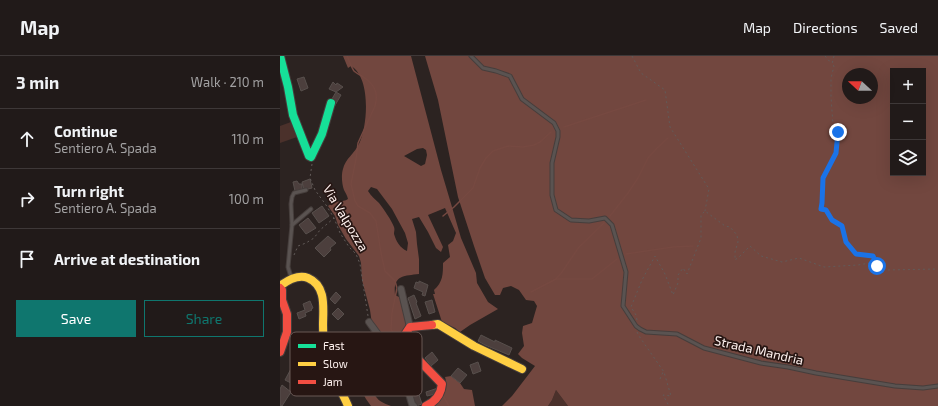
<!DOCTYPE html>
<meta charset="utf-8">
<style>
:root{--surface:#211a19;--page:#292322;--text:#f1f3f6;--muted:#a2a1a2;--line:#3e3838;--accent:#0f766e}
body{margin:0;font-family:"Exo 2",sans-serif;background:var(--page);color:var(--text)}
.controls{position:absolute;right:12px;top:12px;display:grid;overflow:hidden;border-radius:0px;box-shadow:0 4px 16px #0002}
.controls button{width:36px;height:36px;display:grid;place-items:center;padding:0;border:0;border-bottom:1px solid var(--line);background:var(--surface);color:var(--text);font:20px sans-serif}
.compass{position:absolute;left:562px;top:12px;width:36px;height:36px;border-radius:50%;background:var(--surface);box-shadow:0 4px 16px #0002;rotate:291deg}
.stop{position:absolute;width:12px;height:12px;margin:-9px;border:3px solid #1a73e8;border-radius:50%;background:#fff}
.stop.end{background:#1a73e8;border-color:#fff;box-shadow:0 1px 4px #0008}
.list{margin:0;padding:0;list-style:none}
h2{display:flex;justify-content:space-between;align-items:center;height:52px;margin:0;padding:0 16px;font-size:17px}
h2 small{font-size:13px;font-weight:400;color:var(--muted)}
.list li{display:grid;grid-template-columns:26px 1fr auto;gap:12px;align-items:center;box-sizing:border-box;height:60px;padding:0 16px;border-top:1px solid var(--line)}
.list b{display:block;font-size:15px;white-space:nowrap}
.list p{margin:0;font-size:13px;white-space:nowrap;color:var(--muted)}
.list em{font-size:13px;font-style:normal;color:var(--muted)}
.actions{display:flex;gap:8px;padding:12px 16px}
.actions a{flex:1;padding:9px 0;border:1px solid var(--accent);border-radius:0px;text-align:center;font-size:14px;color:var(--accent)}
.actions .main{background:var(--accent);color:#fff}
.icon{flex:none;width:22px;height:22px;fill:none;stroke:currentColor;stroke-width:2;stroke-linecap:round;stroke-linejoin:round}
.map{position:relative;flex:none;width:658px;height:350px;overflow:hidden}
header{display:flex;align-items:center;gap:24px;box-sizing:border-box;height:56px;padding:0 20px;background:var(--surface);border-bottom:1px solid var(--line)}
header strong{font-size:19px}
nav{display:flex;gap:22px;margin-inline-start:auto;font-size:14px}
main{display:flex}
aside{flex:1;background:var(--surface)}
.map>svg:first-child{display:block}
</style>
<header>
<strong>Map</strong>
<nav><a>Map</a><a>Directions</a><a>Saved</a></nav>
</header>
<main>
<aside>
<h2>3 min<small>Walk · 210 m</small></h2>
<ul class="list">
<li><svg class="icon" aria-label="ahead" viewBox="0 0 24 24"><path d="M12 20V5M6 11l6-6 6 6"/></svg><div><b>Continue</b><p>Sentiero A. Spada</p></div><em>110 m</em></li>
<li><svg class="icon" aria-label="right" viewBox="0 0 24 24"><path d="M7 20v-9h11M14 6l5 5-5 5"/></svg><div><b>Turn right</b><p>Sentiero A. Spada</p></div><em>100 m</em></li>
<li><svg class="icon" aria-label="arrive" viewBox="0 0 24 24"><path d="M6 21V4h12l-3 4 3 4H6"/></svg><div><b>Arrive at destination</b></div></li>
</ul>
<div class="actions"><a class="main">Save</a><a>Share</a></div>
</aside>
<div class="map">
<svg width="658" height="350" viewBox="0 0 658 350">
<rect width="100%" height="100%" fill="#2c2321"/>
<g fill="#4b312b">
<polygon points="11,66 17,81 0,87 0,70"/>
<polygon points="276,334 288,350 268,350 272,344"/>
</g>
<g fill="#72473f" fill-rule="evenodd">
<path d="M 63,0 L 131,0 L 161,114 L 172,151 L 181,182 L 196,217 L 197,227 L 208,246 L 218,253 L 190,269 L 180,276 L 175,272 L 162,266 L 153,238 L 155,238 L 154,234 C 163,226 163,218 163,207 L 170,201 L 168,189 L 173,185 L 176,177 L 165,152 L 148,159 L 163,191 L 161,196 L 156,192 L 148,176 L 139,161 L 132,163 L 136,176 L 137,188 L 139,203 L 139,218 C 123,220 113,219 115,239 L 119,241 L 123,250 L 127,268 L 124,276 L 128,293 L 122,293 L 112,297 L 92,268 L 90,254 L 82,224 L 81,207 L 79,200 L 66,183 L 58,169 L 55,160 L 48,150 C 57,143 62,147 68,143 C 67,139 66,138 64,134 C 62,129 61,119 63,113 C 65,103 75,97 79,88 C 88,70 91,21 71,10 L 68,12 ZM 143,92 L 146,94 L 147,99 L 145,108 L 141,110 L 124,100 L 137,93 ZM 91,131 L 97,133 L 112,153 L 125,177 L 128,187 L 127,195 C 120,192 116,185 114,178 C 114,175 115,174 114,171 C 112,165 103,152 99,147 C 95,143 91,140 88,135 Z"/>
<path d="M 145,0 L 658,0 L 658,350 L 288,350 L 276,334 L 272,344 L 268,350 L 222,350 L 232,340 L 255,310 L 242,302 L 238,298 L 244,290 L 242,277 L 243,270 L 252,267 L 257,250 L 254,245 L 246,244 L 239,234 L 231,230 L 223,232 L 220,239 L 215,239 L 205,222 L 194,190 L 178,141 L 158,44 ZM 613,15 L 643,15 L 643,117 L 613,117 ZM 568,18 L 592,18 L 592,42 L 568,42 Z"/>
<path d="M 84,320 C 97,327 90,334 97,342 C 100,346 106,348 111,350 L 91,350 L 86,343 L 78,328 Z"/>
<path d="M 171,320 L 180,327 L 184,333 L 192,334 L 195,350 L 153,350 C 160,341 169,333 165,321 Z"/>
</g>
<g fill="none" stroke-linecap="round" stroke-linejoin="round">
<g stroke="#764941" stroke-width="1.5">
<path d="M 67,0 C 69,4 71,11 74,15 C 76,17 80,19 82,20 C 94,28 99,36 95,50 L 78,87 L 76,103 L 71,128 L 75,145 L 78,150 L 90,157 L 96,165 L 101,197 L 105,215 L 115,225 L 117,232 L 112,257 L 111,273 L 117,284 L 127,298"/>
<polyline points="284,71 366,44"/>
<polyline points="163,160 174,151 193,132 200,112 206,102 213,95 228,90 243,91 254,89 260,86 271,76"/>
<polyline points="330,160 348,137 358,122 368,102 377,92 388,82"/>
<polyline points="346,198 393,191 413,190"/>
<polyline points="276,223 312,223 337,203"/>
<polyline points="251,236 276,223 282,216 299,191 324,167"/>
<polyline points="162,338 169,350"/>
</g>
</g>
<g fill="#4c3f3d" stroke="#574f4c">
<polygon points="24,21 28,32 21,35 17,23"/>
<polygon points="53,26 56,29 57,27 63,31 56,36 49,33"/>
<polygon points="56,36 61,39 54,51 49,48"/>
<polygon points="30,123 32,132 24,134 22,126"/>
<polygon points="17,125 19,128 22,128 22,133 15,135 13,126"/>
<polygon points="42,150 49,160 39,167 32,157"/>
<polygon points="28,162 36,172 26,178 19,169"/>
<polygon points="48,180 56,187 50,192 51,194 44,201 35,192"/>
<polygon points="139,225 148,229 145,240 142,239 143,236 134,232 136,226 139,227"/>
<polygon points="56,236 61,241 55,248 50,243"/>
<polygon points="134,239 137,246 136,247 141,260 135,263 128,242"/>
<polygon points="152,244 155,256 149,258 145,246"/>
<polygon points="30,245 33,252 31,253 32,254 25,257 26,260 19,263 17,257 25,254 23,248"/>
<polygon points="58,252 64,258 58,264 52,258"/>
<polygon points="201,279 215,286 215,284 232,292 229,299 205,289 198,285"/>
<polygon points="152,296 158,304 151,310 145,302"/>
<polygon points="198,306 201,315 193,318 190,309"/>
<polygon points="13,309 23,314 15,329 5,324"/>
<polygon points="178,312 187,319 180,327 171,320"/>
<polygon points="135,319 139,339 142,348 136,350 132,341 130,330 129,330 127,321"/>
<polygon points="2,329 11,336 2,350 0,349 0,333"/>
<polygon points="158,332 156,342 155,338 147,340 146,336"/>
</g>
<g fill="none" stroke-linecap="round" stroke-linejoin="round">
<defs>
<g id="lane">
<polyline points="191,0 203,12 216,15 230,20 242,43 274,67 278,75 278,81 272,107 272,139 276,154 291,164 309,165 325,162 332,169 346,216 343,250 356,270 360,273 366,276 397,278 424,292 481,307 508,311 536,317 615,330 643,332 658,330"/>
<polyline points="12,169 31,153"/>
<polyline points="11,221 8,211 12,169 11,148 12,141 14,137 26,134"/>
</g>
<g id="street">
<polyline points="121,233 130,271"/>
<path d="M 89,266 C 97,277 115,300 118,313 C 121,322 116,327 127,331 L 132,348 L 134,350"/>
</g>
<polyline id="fast" points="0,0 8,31 13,59 29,100 31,101 42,78 51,47"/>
<g id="slow">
<path d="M 0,230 C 8,224 18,218 28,222 C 47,230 43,253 43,269 C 43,279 43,289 46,299 C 50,318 61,333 68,350"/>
<polyline points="152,269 158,268 194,290 242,313"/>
</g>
<g id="jam">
<polyline points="0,232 2,234 2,244 7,258 7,276 0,296"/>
<path d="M 146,350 C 155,346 161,338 162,328 L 130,295 L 126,277 L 130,271 L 152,269"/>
</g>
</defs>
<use href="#lane" stroke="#463e3c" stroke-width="5"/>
<use href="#street" stroke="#463e3c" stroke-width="8"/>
<use href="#fast" stroke="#463e3c" stroke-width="10"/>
<use href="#slow" stroke="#463e3c" stroke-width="10"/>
<use href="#jam" stroke="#463e3c" stroke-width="10"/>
<g stroke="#625b59" stroke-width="1" stroke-dasharray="2 3" stroke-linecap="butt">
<polyline points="352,0 361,17 385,34 390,71 429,133 425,155"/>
<polyline points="545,0 551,7"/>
<polyline points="554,0 552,8 554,10 551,22 551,41 553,69 557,76 556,97 543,122 542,147 541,153 546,154 552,164 562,170 566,186 576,198 593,199 597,210 605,214 658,213"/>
<polyline points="32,108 30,122 35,134 46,149 54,162 60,177 69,191 76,198 80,208 88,260"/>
<polyline points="14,199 18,190 26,187 34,182 40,174 54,162"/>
<polyline points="357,264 356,259 351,251 362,224 375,200 385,218 393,239 398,227 398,219 403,212 407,218 421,182 421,159 425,155 445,170 450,171 457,179 458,186 455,196 455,204 460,200 470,190 481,200 502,206 519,202 544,211 578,209 595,206"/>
<polyline points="357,276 359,280 384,316 391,340 383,339 389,350"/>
<polyline points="380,323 383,316"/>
</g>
<use href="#lane" stroke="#5a5351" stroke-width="3"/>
<use href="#street" stroke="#5a5351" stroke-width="6"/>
<use href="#fast" stroke="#16e098" stroke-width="8"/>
<use href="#slow" stroke="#ffcf43" stroke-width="8"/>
<use href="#jam" stroke="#f24e42" stroke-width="8"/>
</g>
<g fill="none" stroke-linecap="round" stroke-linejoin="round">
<polyline stroke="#1a73e8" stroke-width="5" points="558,76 556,97 543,122 542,147 541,153 546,154 552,164 562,170 566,186 576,198 593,200 597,210"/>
</g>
<g text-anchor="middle" stroke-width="3.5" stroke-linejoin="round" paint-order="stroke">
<g font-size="13" fill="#fef1ee" stroke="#271613">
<text transform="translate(66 162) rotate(59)" y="5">Via Valpozza</text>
<text transform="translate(479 294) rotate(13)" y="5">Strada Mandria</text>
</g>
</g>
<rect x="10" y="276" width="132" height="64" rx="6" fill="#271613" stroke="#685855" stroke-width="1"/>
<rect x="18" y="288" width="18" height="4" fill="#16e098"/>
<rect x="18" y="306" width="18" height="4" fill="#ffcf43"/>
<rect x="18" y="324" width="18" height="4" fill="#f24e42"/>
<g font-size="11" fill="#fef1ee">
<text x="43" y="294">Fast</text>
<text x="43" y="312">Slow</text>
<text x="43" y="330">Jam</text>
</g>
</svg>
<div class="controls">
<button>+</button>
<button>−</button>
<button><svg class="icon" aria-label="layers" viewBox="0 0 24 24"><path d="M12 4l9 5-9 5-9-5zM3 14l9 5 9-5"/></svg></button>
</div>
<svg class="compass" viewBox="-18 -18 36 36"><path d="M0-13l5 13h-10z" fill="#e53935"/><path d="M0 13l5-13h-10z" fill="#a2a1a2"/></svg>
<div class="stop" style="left:597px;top:210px"></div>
<div class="stop end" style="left:558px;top:76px"></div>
</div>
</main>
